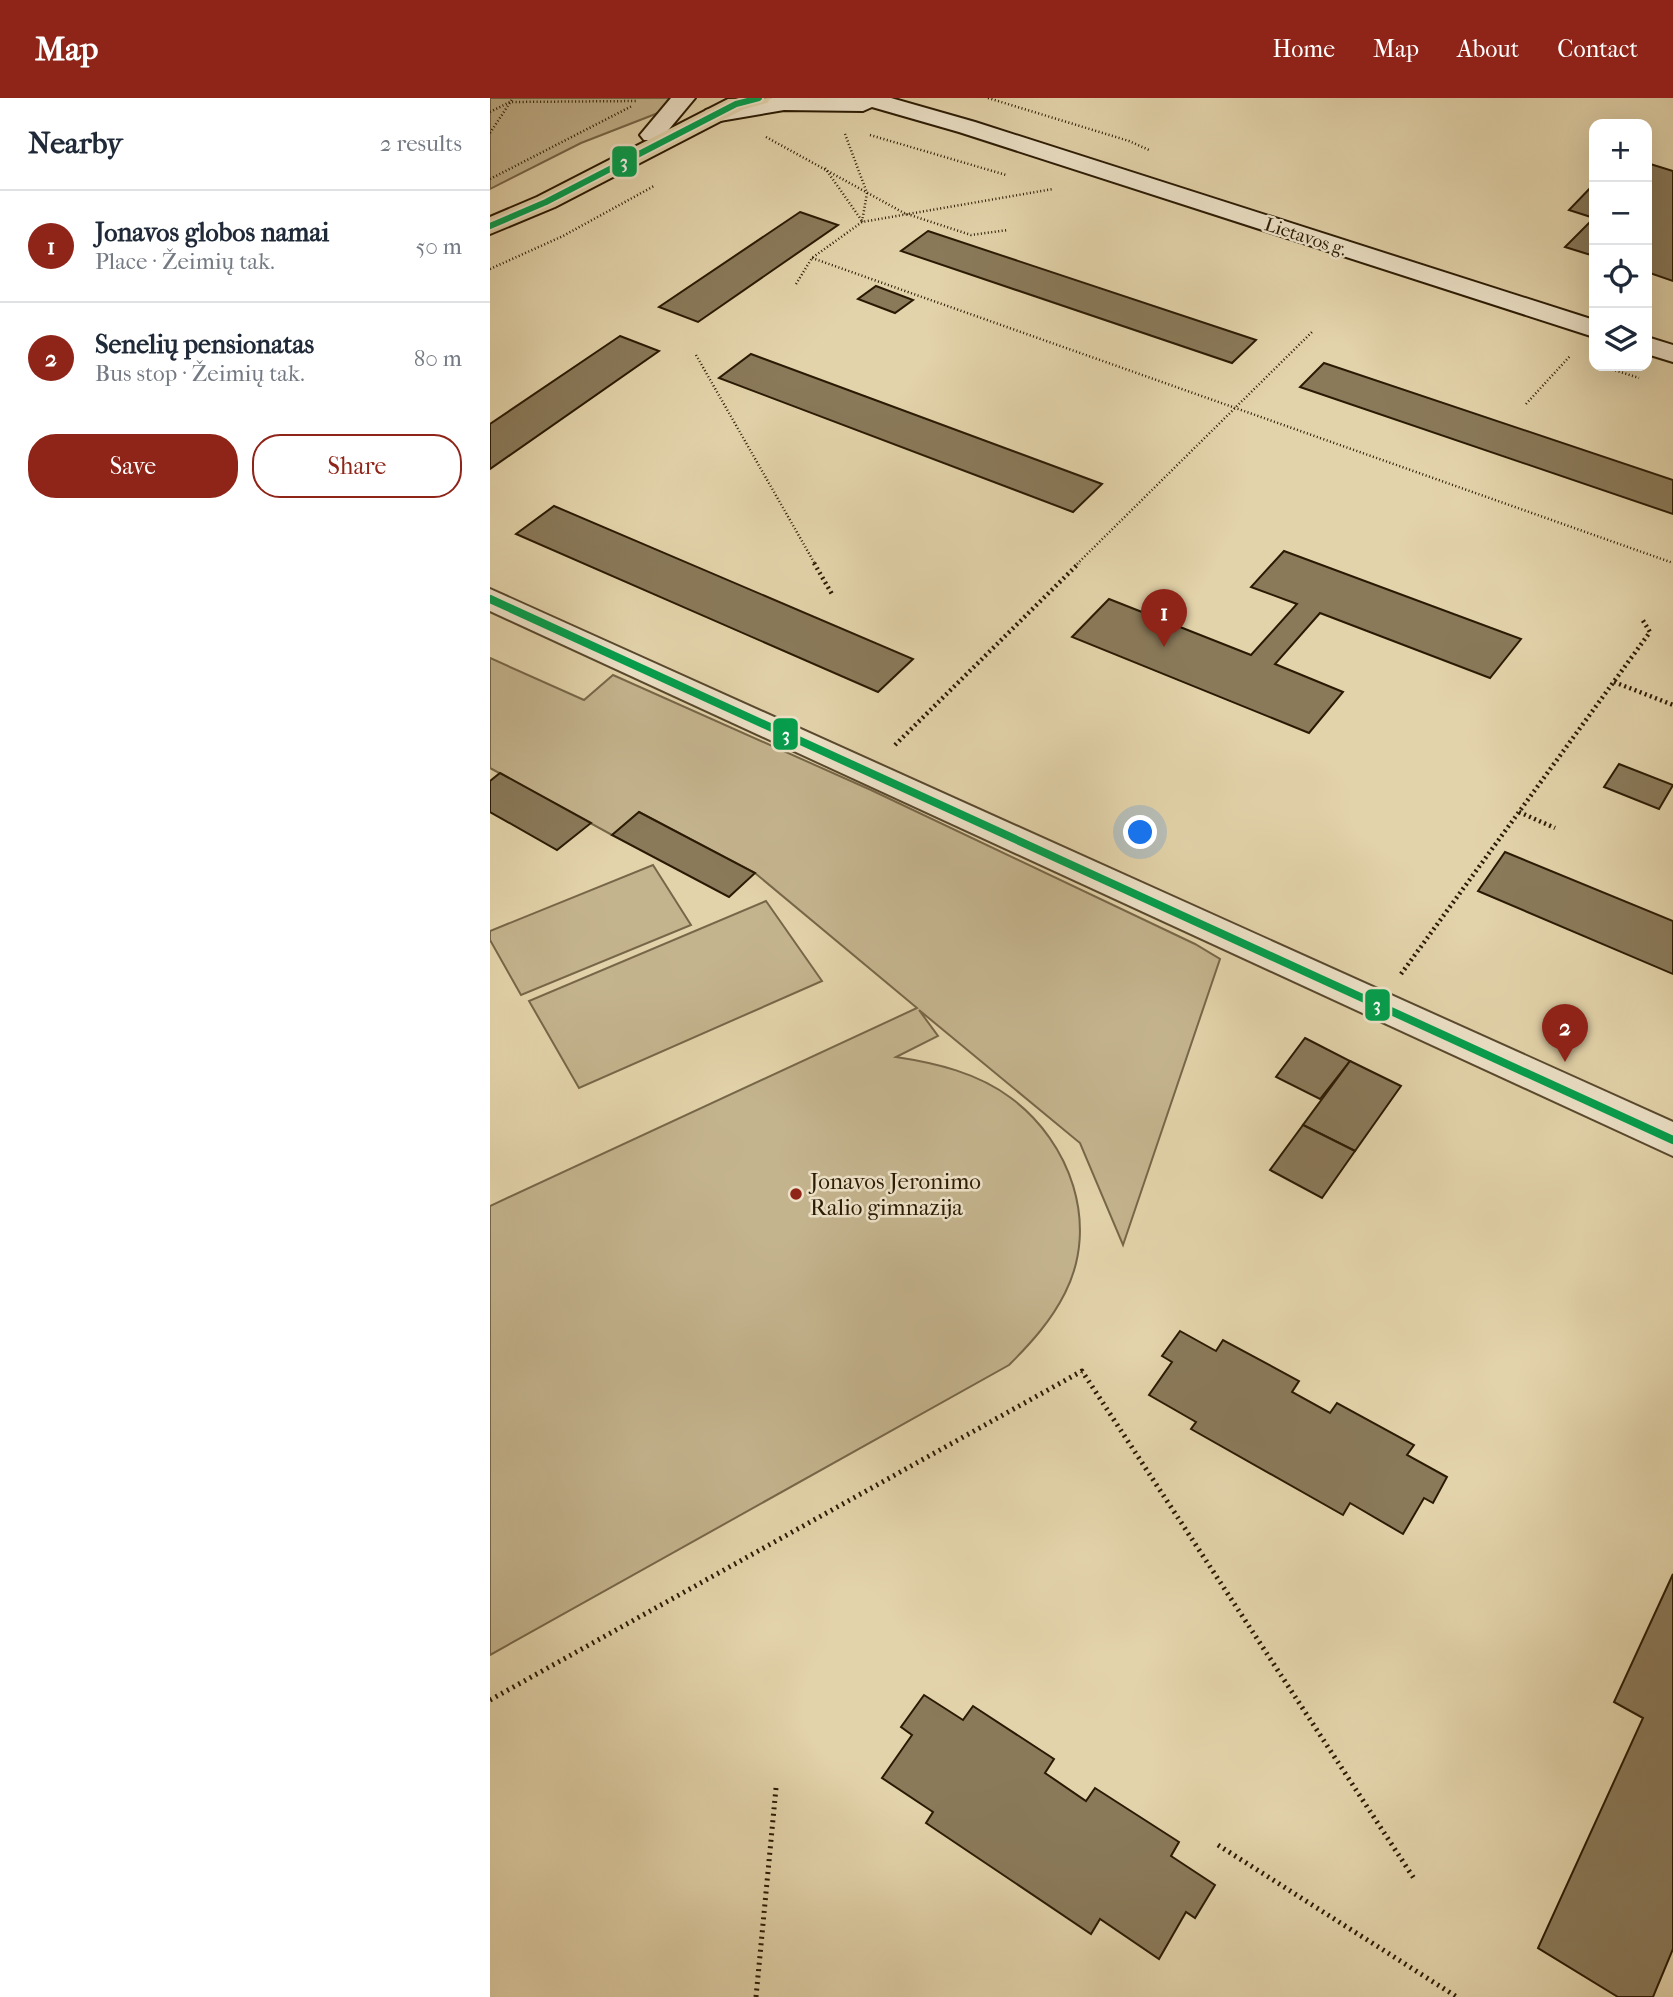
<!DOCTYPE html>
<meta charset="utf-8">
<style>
:root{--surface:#fff;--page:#f2f2f3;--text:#1f2937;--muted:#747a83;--line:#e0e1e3;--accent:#8f2418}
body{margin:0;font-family:"IM FELL French Canon",serif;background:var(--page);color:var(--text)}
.controls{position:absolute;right:21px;top:21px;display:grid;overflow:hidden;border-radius:14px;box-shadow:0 7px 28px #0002}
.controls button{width:63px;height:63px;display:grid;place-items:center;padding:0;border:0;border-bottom:2px solid var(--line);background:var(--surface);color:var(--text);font:35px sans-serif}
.you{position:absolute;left:651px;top:735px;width:24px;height:24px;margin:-18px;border:5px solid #fff;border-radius:50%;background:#1a73e8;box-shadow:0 0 0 10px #1a73e833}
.badge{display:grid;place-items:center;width:46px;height:46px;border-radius:50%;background:var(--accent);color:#fff;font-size:23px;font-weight:700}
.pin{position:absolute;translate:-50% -58px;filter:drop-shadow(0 2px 4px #0008)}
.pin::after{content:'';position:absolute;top:37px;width:24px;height:21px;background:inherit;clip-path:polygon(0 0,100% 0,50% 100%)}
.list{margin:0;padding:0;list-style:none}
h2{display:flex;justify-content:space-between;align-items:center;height:91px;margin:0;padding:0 28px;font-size:30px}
h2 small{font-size:23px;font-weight:400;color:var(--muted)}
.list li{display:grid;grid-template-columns:46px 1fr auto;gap:21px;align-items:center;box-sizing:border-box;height:112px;padding:0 28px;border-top:2px solid var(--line)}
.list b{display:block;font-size:26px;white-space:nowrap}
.list p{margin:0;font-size:23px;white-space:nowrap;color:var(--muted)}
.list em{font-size:23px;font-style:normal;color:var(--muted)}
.actions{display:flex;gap:14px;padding:21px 28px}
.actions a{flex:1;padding:16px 0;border:2px solid var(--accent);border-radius:28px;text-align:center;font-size:24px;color:var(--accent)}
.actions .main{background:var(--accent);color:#fff}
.icon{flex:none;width:38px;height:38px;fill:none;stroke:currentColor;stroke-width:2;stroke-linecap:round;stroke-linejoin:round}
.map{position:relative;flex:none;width:1183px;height:1899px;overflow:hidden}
header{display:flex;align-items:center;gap:42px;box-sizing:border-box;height:98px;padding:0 35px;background:var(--accent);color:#fff}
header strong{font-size:33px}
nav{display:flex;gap:38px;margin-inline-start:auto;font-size:24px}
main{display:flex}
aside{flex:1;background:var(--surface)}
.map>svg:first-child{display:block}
</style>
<header>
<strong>Map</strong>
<nav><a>Home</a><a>Map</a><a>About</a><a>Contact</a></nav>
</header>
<main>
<aside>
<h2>Nearby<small>2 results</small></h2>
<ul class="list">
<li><span class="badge">1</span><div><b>Jonavos globos namai</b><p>Place · Žeimių tak.</p></div><em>50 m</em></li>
<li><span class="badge">2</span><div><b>Senelių pensionatas</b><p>Bus stop · Žeimių tak.</p></div><em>80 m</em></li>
</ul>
<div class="actions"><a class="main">Save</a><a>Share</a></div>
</aside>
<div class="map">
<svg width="1183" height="1899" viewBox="0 0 1183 1899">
<rect width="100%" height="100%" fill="#e3d3aa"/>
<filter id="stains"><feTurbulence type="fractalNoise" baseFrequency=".00286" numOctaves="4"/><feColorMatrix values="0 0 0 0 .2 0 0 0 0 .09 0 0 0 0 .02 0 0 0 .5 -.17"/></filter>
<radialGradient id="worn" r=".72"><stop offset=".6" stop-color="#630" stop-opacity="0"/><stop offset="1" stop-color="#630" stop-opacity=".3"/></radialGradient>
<g fill="#c4b48e" stroke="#776748" stroke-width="2">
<polygon points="0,0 187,0 168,15 91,45 0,91"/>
<path d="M 0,560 L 94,602 L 123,577 L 381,692 L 705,846 L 730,861 L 633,1147 L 590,1045 L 429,912 L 448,938 L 406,959 C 446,965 488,975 521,1000 C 580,1044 610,1126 575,1195 C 561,1223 541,1245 519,1267 L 0,1557 L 0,1108 L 427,910 L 265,775 L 149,714 L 122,737 L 0,670 Z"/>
<polygon points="163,767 201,827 31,897 0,842 0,833"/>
<polygon points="276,803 332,883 89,990 39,903"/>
</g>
<g fill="#8a7a5a" stroke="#2a1a03" stroke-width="2">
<polygon points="1157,65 1183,73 1183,183 1157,174"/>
<polygon points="1104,86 1104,158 1075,149 1104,120 1079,112"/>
<polygon points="310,114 348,127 208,224 169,209"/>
<polygon points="438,133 766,242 742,265 411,153"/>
<polygon points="386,188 423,202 405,215 368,201"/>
<polygon points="130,238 169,253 0,371 0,326"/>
<polygon points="261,256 612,386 583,414 229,280"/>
<polygon points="834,265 1183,382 1183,416 810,289"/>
<polygon points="64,408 423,561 388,594 26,436"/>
<polygon points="794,453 1031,541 1000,580 830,515 785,566 853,594 819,635 582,539 619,501 761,557 807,506 761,489"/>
<polygon points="1129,666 1183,687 1169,711 1114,689"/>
<polygon points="10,675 101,725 67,752 0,714 0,683"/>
<polygon points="149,714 265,775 239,799 122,737"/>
<polygon points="1015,754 1183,823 1183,876 988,793"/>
<polygon points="815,940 860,963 830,1001 786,979"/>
<polygon points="860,963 911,988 865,1053 813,1027"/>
<polygon points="813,1027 865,1053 832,1100 780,1072"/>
<polygon points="690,1233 726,1253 733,1242 809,1283 802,1294 840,1315 847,1305 924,1347 917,1357 957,1379 943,1405 934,1400 913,1436 860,1405 853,1417 701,1331 706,1324 659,1297 682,1264 672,1258"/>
<polygon points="1183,1476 1183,1851 1163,1899 1128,1899 1048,1850 1153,1620 1124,1604"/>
<polygon points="434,1597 473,1622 483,1608 564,1661 555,1675 596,1703 605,1690 689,1744 681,1758 725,1787 705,1820 696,1814 669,1861 610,1821 601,1836 436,1725 443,1714 392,1680 422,1637 411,1629"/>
</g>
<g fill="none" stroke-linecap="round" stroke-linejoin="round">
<defs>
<polygon id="street" points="0,491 1183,1024 1183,1058 0,513"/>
<g id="secondary">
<polygon points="181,0 205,0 170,42 154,42 150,37"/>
<polygon points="282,0 401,0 485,24 1104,222 1104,239 469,34 382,9 373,13 294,12 224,24 216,22 212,17 216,12 224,10"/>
<polygon points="1157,239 1183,247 1183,264 1157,256"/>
</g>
<polygon id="primary" points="281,0 277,5 254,11 65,109 0,136 0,119 47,99 238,1"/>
</defs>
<use href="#street" stroke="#58482d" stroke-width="4"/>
<use href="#secondary" stroke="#2a1a03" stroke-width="4"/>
<use href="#primary" stroke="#2a1a03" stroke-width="4"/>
<g stroke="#2a1a03" stroke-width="2.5" stroke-dasharray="1 2.5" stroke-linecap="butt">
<polyline points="498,0 639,43 659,52"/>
<polyline points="0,14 20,4 148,3"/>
<polyline points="0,35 23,0"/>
<polyline points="355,36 377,95 372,124"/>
<polyline points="380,37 516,77"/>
<polyline points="276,39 414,115 481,137 518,132"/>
<polyline points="335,70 372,123"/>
<polyline points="0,81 142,8"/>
<polyline points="322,160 1183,465"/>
<polyline points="0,171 73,138 164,88"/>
<polyline points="306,186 322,160 372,124 563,91"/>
<polyline points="206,257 325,466"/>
<polyline points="1112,268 1149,280"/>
<polyline points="1036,306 1080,258"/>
<polyline points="587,466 822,234"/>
</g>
<g stroke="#2a1a03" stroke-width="4.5" stroke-dasharray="2 3.5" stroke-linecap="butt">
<polyline points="324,465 342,496"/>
<polyline points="1124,584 1183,607"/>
<polyline points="405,647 589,465"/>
<polyline points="1029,714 1065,730"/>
<polyline points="911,876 1160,534 1152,521"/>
</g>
<g stroke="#2a1a03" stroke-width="5" stroke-dasharray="2 4.5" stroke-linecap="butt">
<polyline points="0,1602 592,1273 925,1782"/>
<polyline points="728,1747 967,1899"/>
<polyline points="266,1899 286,1690"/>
</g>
<use href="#street" fill="#ede2c8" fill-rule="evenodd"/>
<use href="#secondary" fill="#ede2c8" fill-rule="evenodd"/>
<use href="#primary" fill="#e3d3aa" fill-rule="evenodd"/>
<defs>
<polyline id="bus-1-far1" points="0,128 56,104 246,6 269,0"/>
<polyline id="bus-1" points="0,501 1183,1042"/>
</defs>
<use href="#bus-1-far1" stroke="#ede2c8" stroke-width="10"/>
<use href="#bus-1" stroke="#ede2c8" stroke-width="13"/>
<use href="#bus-1-far1" stroke="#029f4d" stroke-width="6"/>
<use href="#bus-1" stroke="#029f4d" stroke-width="8"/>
</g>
<circle fill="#8f2418" stroke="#ede2c8" stroke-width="2.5" cx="306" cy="1096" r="7"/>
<g text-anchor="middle" stroke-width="5" stroke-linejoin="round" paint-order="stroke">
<g font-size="19" fill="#2a1a03" stroke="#ede2c8">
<text transform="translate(816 138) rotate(18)" y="7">Lietavos g.</text>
</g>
<g font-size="23" fill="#2a1a03" stroke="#ede2c8" text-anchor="start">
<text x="320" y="1091">Jonavos Jeronimo<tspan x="320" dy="26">Ralio gimnazija</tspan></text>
</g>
</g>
<g stroke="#ede2c8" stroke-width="2.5">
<rect x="121" y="47" width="27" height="33" rx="7" fill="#029f4d"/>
<rect x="282" y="619" width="27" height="34" rx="7" fill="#029f4d"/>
<rect x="874" y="890" width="27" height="34" rx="7" fill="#029f4d"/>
</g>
<g font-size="19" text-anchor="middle" font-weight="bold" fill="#fff">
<text x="134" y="70">3</text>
<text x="296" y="643">3</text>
<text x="887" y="913">3</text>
</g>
<rect width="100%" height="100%" filter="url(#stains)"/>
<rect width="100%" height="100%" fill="url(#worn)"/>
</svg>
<div class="controls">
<button>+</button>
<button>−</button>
<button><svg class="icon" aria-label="locate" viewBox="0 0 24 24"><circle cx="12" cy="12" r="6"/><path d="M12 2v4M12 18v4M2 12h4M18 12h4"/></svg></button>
<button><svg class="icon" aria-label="layers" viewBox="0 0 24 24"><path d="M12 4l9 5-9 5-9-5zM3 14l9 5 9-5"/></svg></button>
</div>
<div class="you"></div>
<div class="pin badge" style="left:674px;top:549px">1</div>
<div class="pin badge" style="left:1075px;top:964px">2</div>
</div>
</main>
